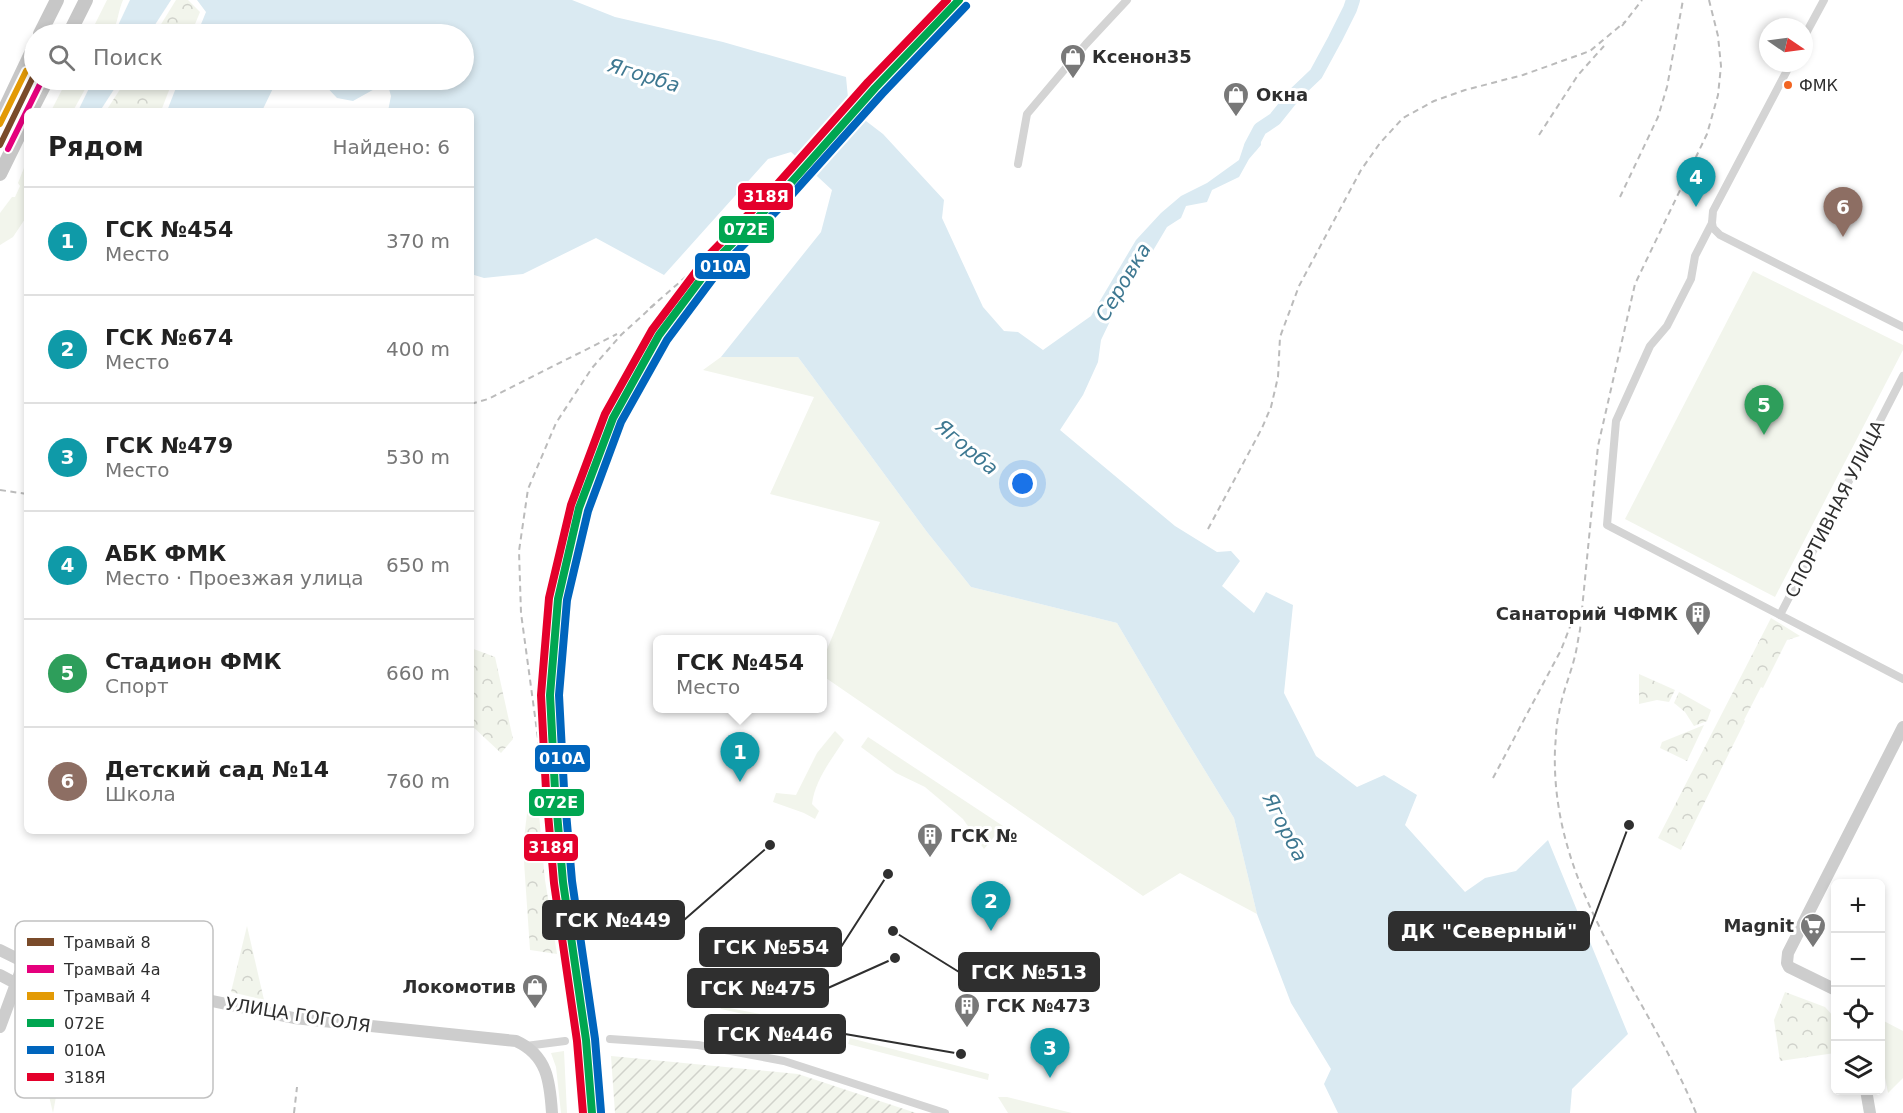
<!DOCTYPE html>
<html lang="ru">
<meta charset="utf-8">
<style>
:root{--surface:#fff;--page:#f2f2f2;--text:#222;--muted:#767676;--line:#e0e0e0;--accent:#7c3aed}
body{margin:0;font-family:"DejaVu Sans",sans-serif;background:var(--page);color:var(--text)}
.controls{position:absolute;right:18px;bottom:18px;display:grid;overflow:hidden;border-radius:9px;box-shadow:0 3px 9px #0003}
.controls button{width:54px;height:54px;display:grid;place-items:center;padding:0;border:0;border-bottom:2px solid var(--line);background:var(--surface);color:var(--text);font:30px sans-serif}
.compass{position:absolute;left:1759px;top:18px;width:54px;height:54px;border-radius:50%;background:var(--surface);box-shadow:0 3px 9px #0003;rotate:103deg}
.you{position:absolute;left:1023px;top:484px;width:21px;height:21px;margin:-15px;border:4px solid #fff;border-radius:50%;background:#1a73e8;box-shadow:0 0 0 9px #1a73e833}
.badge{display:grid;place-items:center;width:39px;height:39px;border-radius:50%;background:var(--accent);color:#fff;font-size:20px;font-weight:700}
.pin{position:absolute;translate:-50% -50px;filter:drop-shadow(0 2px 3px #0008)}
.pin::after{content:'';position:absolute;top:32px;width:21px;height:18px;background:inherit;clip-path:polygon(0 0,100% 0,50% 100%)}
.popup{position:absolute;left:653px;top:635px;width:174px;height:78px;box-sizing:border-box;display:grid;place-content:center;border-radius:9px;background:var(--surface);filter:drop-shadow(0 2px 4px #0005);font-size:20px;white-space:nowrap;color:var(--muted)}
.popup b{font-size:22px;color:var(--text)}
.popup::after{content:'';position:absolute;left:50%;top:100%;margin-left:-12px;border:12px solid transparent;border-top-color:var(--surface)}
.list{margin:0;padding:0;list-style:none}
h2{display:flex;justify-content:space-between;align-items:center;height:78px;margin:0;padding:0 24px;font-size:26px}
h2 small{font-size:20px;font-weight:400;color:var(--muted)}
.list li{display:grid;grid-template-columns:39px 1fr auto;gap:18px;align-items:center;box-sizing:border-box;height:108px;padding:0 24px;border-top:2px solid var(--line)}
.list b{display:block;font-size:22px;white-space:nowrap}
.list p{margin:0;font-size:20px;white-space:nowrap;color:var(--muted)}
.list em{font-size:20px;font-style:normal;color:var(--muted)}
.icon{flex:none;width:33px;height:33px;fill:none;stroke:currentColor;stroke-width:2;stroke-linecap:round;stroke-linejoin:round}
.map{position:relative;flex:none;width:1903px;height:1113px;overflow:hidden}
.search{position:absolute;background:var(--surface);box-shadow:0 3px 9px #0003;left:24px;top:24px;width:450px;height:66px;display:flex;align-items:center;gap:15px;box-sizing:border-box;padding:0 21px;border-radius:33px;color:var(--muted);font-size:22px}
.panel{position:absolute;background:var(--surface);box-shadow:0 3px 9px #0003;left:24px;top:108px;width:450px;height:726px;border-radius:9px}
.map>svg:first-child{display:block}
</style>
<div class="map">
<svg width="1903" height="1113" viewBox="0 0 1903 1113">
<defs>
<pattern id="forest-crowns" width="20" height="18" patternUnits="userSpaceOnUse" patternTransform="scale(1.5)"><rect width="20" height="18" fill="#f2f5ec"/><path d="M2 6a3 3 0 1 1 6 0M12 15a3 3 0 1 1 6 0" fill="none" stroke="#d0d2cb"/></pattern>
<pattern id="garden-furrows" width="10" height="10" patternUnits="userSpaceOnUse" patternTransform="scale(1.5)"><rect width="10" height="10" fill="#f2f5ec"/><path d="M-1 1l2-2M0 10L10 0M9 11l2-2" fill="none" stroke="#d0d2cb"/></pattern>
</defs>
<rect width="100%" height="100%" fill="#fff"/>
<g fill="#f2f5ec">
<path d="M 107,0 L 123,0 C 118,11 118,23 112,34 L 90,34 Z"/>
<polygon points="67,80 90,80 73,111 51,111"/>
<polygon points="27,160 27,216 13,237 0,245 0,213 12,197 15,197 20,186 18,183"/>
<polygon points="1753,271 1903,345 1903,350 1775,597 1625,519"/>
<polygon points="721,357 798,357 927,532 971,587 1117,623 1177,725 1234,818 1257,914 1180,873 1143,896 823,676 823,659 880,522 770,494 814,397 703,370"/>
<path d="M 835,731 L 844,740 C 831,760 815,780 812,804 L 819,811 L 815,819 L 804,813 L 773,802 L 776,793 L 796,795 L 817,753 Z"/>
<polygon points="868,737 1003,826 984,849 963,819 925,787 896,773 861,747"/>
<polygon points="719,1006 839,1029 837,1035 721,1009"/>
<polygon points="47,1010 52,1011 42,1055 48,1056 47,1061 61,1069 53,1113 45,1079 25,1072 19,1043 23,1039 32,1043"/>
<polygon points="1880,1019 1903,1031 1903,1078 1888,1093 1881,1057"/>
<polygon points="850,1038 989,1074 988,1080 848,1044"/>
<polygon points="564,1051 567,1113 561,1113 556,1067 551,1053"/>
<polygon points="998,1097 1007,1097 1072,1113 1008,1113"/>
</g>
<g fill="url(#forest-crowns)">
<polygon points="176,0 188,0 200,12 191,34 155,34"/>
<polygon points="126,80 173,80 161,111 106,111"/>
<polygon points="1771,618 1800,636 1787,640 1763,688 1761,687 1744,720 1745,721 1681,850 1658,838"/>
<polygon points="471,648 495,657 513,739 501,753 471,725"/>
<polygon points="1639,674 1675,690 1669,702 1657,700 1639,704"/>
<polygon points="1679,692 1711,710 1707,721 1694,726 1685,712 1674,703"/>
<polygon points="1704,725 1687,761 1660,748 1662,742"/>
<polygon points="538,803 545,880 557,954 530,950 523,847 528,805"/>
<polygon points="247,926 264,1000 231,992"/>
<polygon points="1785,992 1825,1007 1835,1018 1835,1053 1780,1061 1774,1020"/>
</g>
<polygon fill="url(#garden-furrows)" points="611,1056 798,1074 916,1113 615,1113"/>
<g fill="#daeaf2">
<polygon points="130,0 171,0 149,34 114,34"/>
<polygon points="197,0 572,0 615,17 723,42 846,77 849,108 883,134 944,200 942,218 983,307 1004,331 1018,332 1043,350 1091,316 1136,240 1161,213 1181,196 1207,183 1239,160 1244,145 1260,129 1261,145 1249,159 1239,177 1212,190 1207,202 1186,206 1181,218 1167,227 1151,254 1144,254 1143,264 1134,271 1101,340 1098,362 1083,395 1060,430 1175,526 1217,552 1231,551 1240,561 1222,586 1254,613 1266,592 1293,605 1284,693 1316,756 1357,787 1384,775 1417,795 1405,825 1465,892 1485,878 1516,871 1548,840 1628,1034 1572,1089 1570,1113 1338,1113 1324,1084 1331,1069 1291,1003 1257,914 1234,818 1177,725 1117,623 971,587 927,532 798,357 721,357 821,232 832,190 791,152 768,159 664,275 596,238 523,274 484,278 471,274 471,111 388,111 391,96 387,82 353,101 337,98 320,80 464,80 464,34 197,34 206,12"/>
<polygon points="93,80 120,80 100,111 78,111"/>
<polygon points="179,80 277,80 262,111 167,111"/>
</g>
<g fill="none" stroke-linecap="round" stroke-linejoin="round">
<polyline stroke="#daeaf2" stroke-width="14" points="1251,146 1260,129 1275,119 1295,94 1316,74 1335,39 1350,9 1353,0"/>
<g stroke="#d4d4d4" stroke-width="8">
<polyline points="1804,37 1824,0"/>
<polyline points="1018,164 1027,114 1086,44 1127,0"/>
<polyline points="1712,223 1713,228 1720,235 1903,327"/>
<polyline points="1903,376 1780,615 1903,679"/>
<polyline points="1780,615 1607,525 1616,421 1650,346 1667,326 1691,279 1695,256 1712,223 1713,211 1791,63"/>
<polyline points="610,1039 698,1045 784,1061 945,1113"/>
<polyline points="526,1046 565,1041"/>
</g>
<g stroke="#cdcdcd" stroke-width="12">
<path d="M 0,950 L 24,962 L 294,1018 L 516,1041 C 547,1055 550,1081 552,1113"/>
<polyline points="0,975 17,984"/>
<polyline points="1836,990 1789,967 1787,963 1788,953 1903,727"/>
<polyline points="0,1027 24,962"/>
<polyline points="1866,1090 1870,1113"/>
</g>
<g stroke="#c7c7c7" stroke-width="14">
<polyline points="40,34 57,0"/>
<polyline points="69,34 86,0"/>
<polyline points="31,111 47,80"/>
<polyline points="0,119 34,47"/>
<polyline points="0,174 27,119"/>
</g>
<g stroke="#bbb" stroke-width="2" stroke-dasharray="6 4.5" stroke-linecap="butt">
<polyline points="1622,26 1642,0"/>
<polyline points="1539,135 1578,75 1604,46"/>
<polyline points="1620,197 1658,117 1667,87 1683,0"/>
<polyline points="650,308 781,194"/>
<polyline points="471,404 488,399 617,334"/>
<polyline points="0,490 27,494"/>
<polyline points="1208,529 1262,428 1271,407 1278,377 1280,337 1299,286 1361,170 1380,143 1403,118 1434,101 1465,90 1523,75 1590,51 1626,21"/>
<polyline points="1493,778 1561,650 1575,614"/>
<polyline points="294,1113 297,1087"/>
<polyline points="582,1113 557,879 521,613 519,551 528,489 556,423 592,368 621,335 655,304"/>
<path d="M 1696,1113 C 1646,990 1550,890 1555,749 C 1556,738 1556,725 1559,713 C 1562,694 1570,676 1575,656 C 1577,648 1578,639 1580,630 L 1598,446 L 1635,284 L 1707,134 L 1718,95 L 1721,66 L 1718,36 L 1709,0"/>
</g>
<defs>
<polyline id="rail-1" points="592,1113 586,1040 563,882 555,790 550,695 558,599 579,508 613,418 659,335 713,263 781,194 875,88 959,0"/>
<polyline id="rail-2" points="601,1112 595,1039 572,881 564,789 559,695 567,600 588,511 621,422 667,340 720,269 787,200 882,94 966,6"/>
<polyline id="rail-3" points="583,1113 577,1041 554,883 546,790 541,695 549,598 571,505 605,414 652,330 707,257 774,188 868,82 947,0"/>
</defs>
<use href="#rail-1" stroke="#fff" stroke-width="12"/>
<use href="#rail-2" stroke="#fff" stroke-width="12"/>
<use href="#rail-3" stroke="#fff" stroke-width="12"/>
<use href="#rail-1" stroke="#00a651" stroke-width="8"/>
<use href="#rail-2" stroke="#0065bd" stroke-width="8"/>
<use href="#rail-3" stroke="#e4002b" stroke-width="8"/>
<defs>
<polyline id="tram-1" points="0,145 34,75"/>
<polyline id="tram-2" points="8,149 42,80"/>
<polyline id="tram-3" points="0,124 26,71"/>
</defs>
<use href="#tram-1" stroke="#fff" stroke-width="10"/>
<use href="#tram-2" stroke="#fff" stroke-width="10"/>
<use href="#tram-3" stroke="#fff" stroke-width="10"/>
<use href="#tram-1" stroke="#7a4b2a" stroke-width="6"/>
<use href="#tram-2" stroke="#e5007d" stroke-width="6"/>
<use href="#tram-3" stroke="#e39a05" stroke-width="6"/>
</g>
<defs>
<symbol id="shop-pin" viewBox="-11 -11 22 30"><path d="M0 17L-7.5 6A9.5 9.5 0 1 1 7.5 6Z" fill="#787878" stroke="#fff"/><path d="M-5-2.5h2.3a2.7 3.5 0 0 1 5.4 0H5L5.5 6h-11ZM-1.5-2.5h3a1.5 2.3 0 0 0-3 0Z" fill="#fff"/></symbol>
<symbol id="building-pin" viewBox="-11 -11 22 30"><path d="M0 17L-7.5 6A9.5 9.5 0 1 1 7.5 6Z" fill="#787878" stroke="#fff"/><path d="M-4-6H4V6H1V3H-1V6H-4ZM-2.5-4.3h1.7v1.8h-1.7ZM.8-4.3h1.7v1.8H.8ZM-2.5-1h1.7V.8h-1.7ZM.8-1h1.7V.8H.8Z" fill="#fff"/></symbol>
<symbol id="supermarket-pin" viewBox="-11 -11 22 30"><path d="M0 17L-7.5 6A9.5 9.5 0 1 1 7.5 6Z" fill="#787878" stroke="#fff"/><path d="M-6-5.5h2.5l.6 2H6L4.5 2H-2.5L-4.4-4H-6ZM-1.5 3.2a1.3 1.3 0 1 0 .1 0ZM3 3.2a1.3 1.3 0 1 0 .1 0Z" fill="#fff"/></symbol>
</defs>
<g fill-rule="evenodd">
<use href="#shop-pin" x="1058" y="42" width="30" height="40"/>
<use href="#shop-pin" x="1221" y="80" width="30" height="40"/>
<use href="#building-pin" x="1683" y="599" width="30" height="40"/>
<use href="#building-pin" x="915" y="821" width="30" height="40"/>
<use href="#supermarket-pin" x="1798" y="911" width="30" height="40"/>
<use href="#shop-pin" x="520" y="972" width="30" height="40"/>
<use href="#building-pin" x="952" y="991" width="30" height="40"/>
</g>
<circle fill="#f26522" stroke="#fff" stroke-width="2" cx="1788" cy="85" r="5"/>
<g text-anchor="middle" stroke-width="6" stroke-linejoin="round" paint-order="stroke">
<g font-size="16" fill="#2f2f2f" stroke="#fff" text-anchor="start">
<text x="1799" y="91">ФМК</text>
</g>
<g font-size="18" font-weight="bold" fill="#2f2f2f" stroke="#fff" text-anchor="start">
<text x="1092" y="63">Ксенон35</text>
<text x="1256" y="101">Окна</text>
<text x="1678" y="620" text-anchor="end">Санаторий ЧФМК</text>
<text x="950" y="842">ГСК №</text>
<text x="1794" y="932" text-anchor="end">Magnit</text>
<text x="516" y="993" text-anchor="end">Локомотив</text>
<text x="986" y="1012">ГСК №473</text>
</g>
<g font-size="18" fill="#2f2f2f" stroke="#fff">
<text transform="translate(1835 509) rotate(-63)" y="6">СПОРТИВНАЯ УЛИЦА</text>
<text transform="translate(298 1015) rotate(9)" y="6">УЛИЦА ГОГОЛЯ</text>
</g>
<g font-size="20" font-style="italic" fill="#3e7891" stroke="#fff">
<text transform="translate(644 75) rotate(17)" y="7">Ягорба</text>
<text transform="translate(1123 282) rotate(-59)" y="7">Серовка</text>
<text transform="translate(967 447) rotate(40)" y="7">Ягорба</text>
<text transform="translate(1285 827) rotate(63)" y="7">Ягорба</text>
</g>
</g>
<rect x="15" y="921" width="198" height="177" rx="9" fill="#fff" stroke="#c1c1c1" stroke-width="1.5"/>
<rect x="27" y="938" width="27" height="8" fill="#7a4b2a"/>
<rect x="27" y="965" width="27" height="8" fill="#e5007d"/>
<rect x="27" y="992" width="27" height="8" fill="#e39a05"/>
<rect x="27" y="1019" width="27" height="8" fill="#00a651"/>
<rect x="27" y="1046" width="27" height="8" fill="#0065bd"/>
<rect x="27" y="1073" width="27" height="8" fill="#e4002b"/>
<g font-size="16" fill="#2f2f2f">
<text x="64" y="948">Трамвай 8</text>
<text x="64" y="975">Трамвай 4а</text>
<text x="64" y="1002">Трамвай 4</text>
<text x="64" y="1029">072Е</text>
<text x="64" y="1056">010А</text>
<text x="64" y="1083">318Я</text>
</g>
<path fill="none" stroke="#2f2f2f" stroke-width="2" d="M770 845L684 920M1629 825L1589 931M888 874L841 947M893 931L959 972M895 958L828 988M961 1054L845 1034"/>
<g fill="#2f2f2f" stroke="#fff" stroke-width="2">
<circle cx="770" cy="845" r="6"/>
<circle cx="1629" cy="825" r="6"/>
<circle cx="888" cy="874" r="6"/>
<circle cx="893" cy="931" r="6"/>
<circle cx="895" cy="958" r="6"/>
<circle cx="961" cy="1054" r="6"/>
</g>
<g fill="#2f2f2f" stroke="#2f2f2f" stroke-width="2">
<rect x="543" y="901" width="141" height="38" rx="6"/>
<rect x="1389" y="912" width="200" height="38" rx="6"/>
<rect x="700" y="928" width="141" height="38" rx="6"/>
<rect x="959" y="953" width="140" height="38" rx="6"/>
<rect x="688" y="969" width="140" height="38" rx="6"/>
<rect x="705" y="1015" width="140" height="38" rx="6"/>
</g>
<g font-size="20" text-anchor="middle" font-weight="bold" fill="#fff">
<text x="613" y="927">ГСК №449</text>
<text x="1489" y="938">ДК "Северный"</text>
<text x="771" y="954">ГСК №554</text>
<text x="1029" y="979">ГСК №513</text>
<text x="758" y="995">ГСК №475</text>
<text x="775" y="1041">ГСК №446</text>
</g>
<g stroke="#fff" stroke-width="2">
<rect x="737" y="182" width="57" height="29" rx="6" fill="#e4002b"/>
<rect x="718" y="215" width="57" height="29" rx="6" fill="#00a651"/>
<rect x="694" y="252" width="57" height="28" rx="6" fill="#0065bd"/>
<rect x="534" y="744" width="57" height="29" rx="6" fill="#0065bd"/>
<rect x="528" y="788" width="57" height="29" rx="6" fill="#00a651"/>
<rect x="523" y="833" width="56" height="29" rx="6" fill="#e4002b"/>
</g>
<g font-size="16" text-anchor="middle" font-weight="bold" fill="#fff">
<text x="766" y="202">318Я</text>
<text x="746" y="235">072Е</text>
<text x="723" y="272">010А</text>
<text x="562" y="764">010А</text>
<text x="556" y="808">072Е</text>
<text x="551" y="853">318Я</text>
</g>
</svg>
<div class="controls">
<button>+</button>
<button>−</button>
<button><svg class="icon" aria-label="locate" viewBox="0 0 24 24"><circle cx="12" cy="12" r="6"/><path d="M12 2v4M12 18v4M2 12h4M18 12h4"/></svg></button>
<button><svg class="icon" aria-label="layers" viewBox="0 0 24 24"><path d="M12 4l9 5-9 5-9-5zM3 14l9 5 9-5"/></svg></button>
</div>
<svg class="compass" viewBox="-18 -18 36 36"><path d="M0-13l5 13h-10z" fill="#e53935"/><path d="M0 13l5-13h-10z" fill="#767676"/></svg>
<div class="you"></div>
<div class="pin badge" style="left:740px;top:782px;background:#0f9aa8">1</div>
<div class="popup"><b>ГСК №454</b>Место</div>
<div class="pin badge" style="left:991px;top:931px;background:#0f9aa8">2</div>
<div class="pin badge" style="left:1050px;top:1078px;background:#0f9aa8">3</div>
<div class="pin badge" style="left:1696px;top:207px;background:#0f9aa8">4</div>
<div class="pin badge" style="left:1764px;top:435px;background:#2e9e5b">5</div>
<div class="pin badge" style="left:1843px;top:237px;background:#8d6e63">6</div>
<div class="search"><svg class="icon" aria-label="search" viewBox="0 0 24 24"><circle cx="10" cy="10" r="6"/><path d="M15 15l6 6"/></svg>Поиск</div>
<section class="panel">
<h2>Рядом<small>Найдено: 6</small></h2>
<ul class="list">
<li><span class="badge" style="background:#0f9aa8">1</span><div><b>ГСК №454</b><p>Место</p></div><em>370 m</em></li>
<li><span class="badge" style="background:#0f9aa8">2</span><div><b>ГСК №674</b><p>Место</p></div><em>400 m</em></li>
<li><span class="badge" style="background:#0f9aa8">3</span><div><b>ГСК №479</b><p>Место</p></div><em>530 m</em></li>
<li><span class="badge" style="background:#0f9aa8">4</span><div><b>АБК ФМК</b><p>Место · Проезжая улица</p></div><em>650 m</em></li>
<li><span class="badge" style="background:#2e9e5b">5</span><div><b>Стадион ФМК</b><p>Спорт</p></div><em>660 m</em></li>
<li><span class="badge" style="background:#8d6e63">6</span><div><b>Детский сад №14</b><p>Школа</p></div><em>760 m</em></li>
</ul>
</section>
</div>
